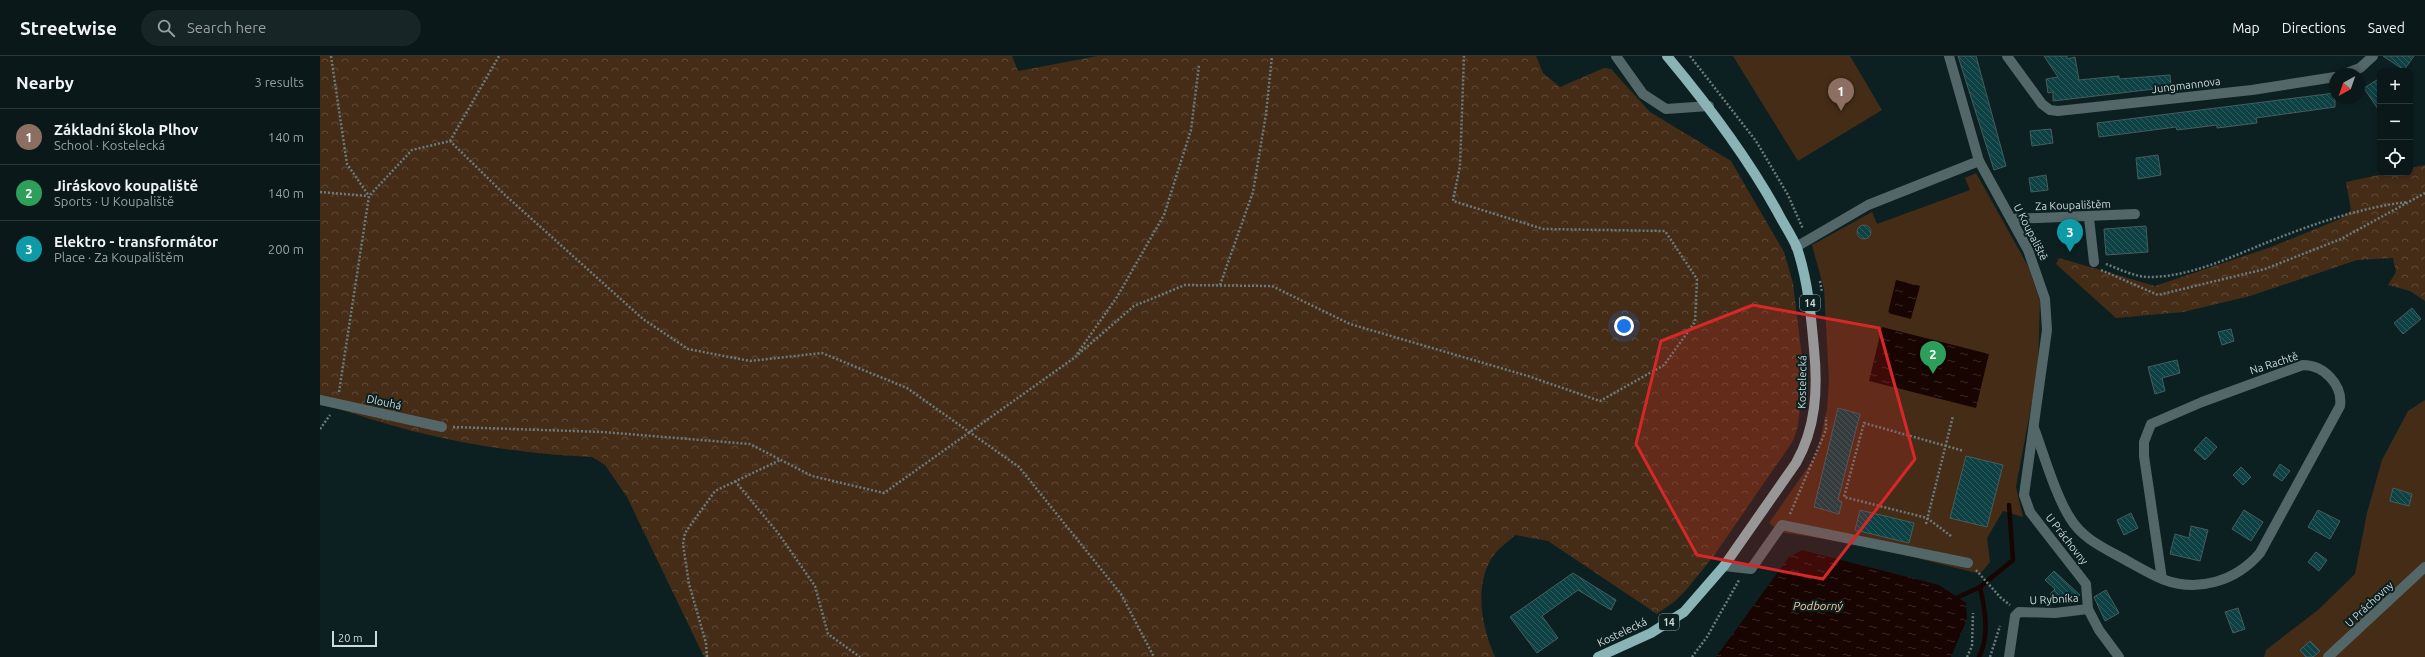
<!DOCTYPE html>
<meta charset="utf-8">
<style>
:root{--surface:#0a1819;--page:#182526;--text:#f1f3f6;--muted:#99a0a2;--line:#2a3738;--accent:#1a73e8}
body{margin:0;font-family:Ubuntu,sans-serif;background:var(--page);color:var(--text)}
.controls{position:absolute;right:12px;top:12px;display:grid;overflow:hidden;border-radius:8px;box-shadow:0 2px 6px #0003}
.controls button{width:36px;height:36px;display:grid;place-items:center;padding:0;border:0;border-bottom:1px solid var(--line);background:var(--surface);color:var(--text);font:20px sans-serif}
.compass{position:absolute;left:2009px;top:12px;width:36px;height:36px;border-radius:50%;background:var(--surface);box-shadow:0 2px 6px #0003;rotate:220deg}
.scale{position:absolute;left:12px;bottom:10px;width:45px;box-sizing:border-box;padding-left:4px;border:2px solid #ced9da;border-top:0;font-size:11px;line-height:14px;white-space:nowrap;color:#ced9da;-webkit-text-stroke:3px #0d2021;paint-order:stroke}
.you{position:absolute;left:1304px;top:270px;width:14px;height:14px;margin:-10px;border:3px solid #fff;border-radius:50%;background:#1a73e8;box-shadow:0 0 0 6px #1a73e833}
.badge{display:grid;place-items:center;width:26px;height:26px;border-radius:50%;background:var(--accent);color:#fff;font-size:13px;font-weight:700}
.pin{position:absolute;translate:-50% -33px;filter:drop-shadow(0 1px 2px #0008)}
.pin::after{content:'';position:absolute;top:21px;width:14px;height:12px;background:inherit;clip-path:polygon(0 0,100% 0,50% 100%)}
.list{margin:0;padding:0;list-style:none}
h2{display:flex;justify-content:space-between;align-items:center;height:52px;margin:0;padding:0 16px;font-size:17px}
h2 small{font-size:13px;font-weight:400;color:var(--muted)}
.list li{display:grid;grid-template-columns:26px 1fr auto;gap:12px;align-items:center;box-sizing:border-box;height:56px;padding:0 16px;border-top:1px solid var(--line)}
.list b{display:block;font-size:15px;white-space:nowrap}
.list p{margin:0;font-size:13px;white-space:nowrap;color:var(--muted)}
.list em{font-size:13px;font-style:normal;color:var(--muted)}
.icon{flex:none;width:22px;height:22px;fill:none;stroke:currentColor;stroke-width:2;stroke-linecap:round;stroke-linejoin:round}
.map{position:relative;flex:none;width:2105px;height:601px;overflow:hidden}
header{display:flex;align-items:center;gap:24px;box-sizing:border-box;height:56px;padding:0 20px;background:var(--surface);border-bottom:1px solid var(--line)}
header strong{font-size:19px}
nav{display:flex;gap:22px;margin-inline-start:auto;font-size:14px}
.search{width:280px;height:36px;background:var(--page);display:flex;align-items:center;gap:10px;box-sizing:border-box;padding:0 14px;border-radius:22px;color:var(--muted);font-size:15px}
main{display:flex}
aside{flex:1;background:var(--surface)}
.map>svg:first-child{display:block}
</style>
<header>
<strong>Streetwise</strong>
<div class="search"><svg class="icon" aria-label="search" viewBox="0 0 24 24"><circle cx="10" cy="10" r="6"/><path d="M15 15l6 6"/></svg>Search here</div>
<nav><a>Map</a><a>Directions</a><a>Saved</a></nav>
</header>
<main>
<aside>
<h2>Nearby<small>3 results</small></h2>
<ul class="list">
<li><span class="badge" style="background:#8d6e63">1</span><div><b>Základní škola Plhov</b><p>School · Kostelecká</p></div><em>140 m</em></li>
<li><span class="badge" style="background:#2e9e5b">2</span><div><b>Jiráskovo koupaliště</b><p>Sports · U Koupaliště</p></div><em>140 m</em></li>
<li><span class="badge" style="background:#0f9aa8">3</span><div><b>Elektro - transformátor</b><p>Place · Za Koupalištěm</p></div><em>200 m</em></li>
</ul>
</aside>
<div class="map">
<svg width="2105" height="601" viewBox="0 0 2105 601">
<defs>
<pattern id="forest-crowns" width="20" height="18" patternUnits="userSpaceOnUse"><rect width="20" height="18" fill="#452c17"/><path d="M2 6a3 3 0 1 1 6 0M12 15a3 3 0 1 1 6 0" fill="none" stroke="#5f4a38"/></pattern>
<pattern id="water-ripples" width="26" height="14" patternUnits="userSpaceOnUse"><rect width="26" height="14" fill="#180400"/><path d="M2 4q2-2 4 0t4 0M15 11q2-2 4 0t4 0" fill="none" stroke="#382825"/></pattern>
<pattern id="building-back-hatch" width="6" height="6" patternUnits="userSpaceOnUse"><rect width="6" height="6" fill="#0d4144"/><path d="M-1 5l2 2M0 0l6 6M5-1l2 2" fill="none" stroke="#2f5c5e"/></pattern>
</defs>
<rect width="100%" height="100%" fill="#0d2021"/>
<g fill="url(#forest-crowns)">
<path d="M 0,0 L 692,0 L 698,15 L 778,0 L 1216,0 L 1223,17 L 1240,31 L 1284,12 L 1291,13 L 1330,56 L 1411,105 L 1464,196 L 1473,227 L 1482,302 L 1482,334 L 1478,370 L 1473,385 L 1393,501 L 1366,534 L 1355,545 L 1337,558 L 1228,485 L 1195,479 C 1188,486 1176,494 1171,503 C 1154,533 1162,571 1175,601 L 384,601 L 307,441 L 285,409 L 272,401 C 177,397 89,379 0,346 Z"/>
<polygon points="2105,109 2105,245 2090,235 2068,229 2076,216 2073,202 2037,204 1930,240 1863,256 1796,262 1736,208 1739,202 1835,230 1951,191 2020,163 2031,154 2026,126 2068,117 2090,117 2090,112"/>
</g>
<g fill="#452c17">
<polygon points="1413,0 1530,0 1562,54 1478,105"/>
<polygon points="1656,117 1708,210 1720,245 1718,313 1696,431 1703,461 1683,455 1667,482 1670,506 1660,518 1549,490 1460,476 1449,467 1497,398 1507,353 1509,324 1504,233 1492,189 1552,156 1557,168 1650,134 1645,122"/>
<polygon points="2105,344 2105,601 1944,601 1946,594 1998,554 2035,518 2047,457 2062,404 2088,355"/>
</g>
<g fill="url(#water-ripples)">
<polygon points="1576,224 1600,230 1591,263 1568,257"/>
<polygon points="1562,271 1669,298 1656,352 1549,325"/>
<polygon points="1482,494 1619,529 1646,547 1647,563 1631,601 1396,601 1469,501"/>
</g>
<g fill="none" stroke-linecap="round" stroke-linejoin="round">
<g stroke="#180400" stroke-width="4.5">
<polyline points="1634,543 1660,531 1693,504 1689,449"/>
<path d="M 1659,601 C 1670,580 1665,553 1660,531"/>
</g>
</g>
<g fill="url(#building-back-hatch)" stroke="#475c5d">
<polygon points="1638,0 1656,0 1686,110 1674,114"/>
<polygon points="1724,0 1747,0 1747,3 1755,1 1759,24 1799,20 1799,23 1850,19 1851,31 1733,45 1733,36 1728,37 1726,23 1738,21"/>
<polygon points="2063,0 2094,0 2084,14"/>
<polygon points="2060,22 2060,56 2044,32"/>
<polygon points="2015,37 2015,51 1936,62 1937,67 1897,72 1897,69 1857,74 1856,71 1779,81 1777,67"/>
<polygon points="1731,73 1733,87 1712,90 1710,75"/>
<polygon points="1838,99 1841,119 1818,123 1816,102"/>
<polygon points="1726,119 1728,134 1711,136 1709,122"/>
<circle cx="1544" cy="176" r="7"/>
<polygon points="1826,170 1828,196 1786,199 1784,173"/>
<polygon points="2092,252 2101,263 2083,278 2074,267"/>
<polygon points="1911,273 1914,285 1902,289 1898,276"/>
<polygon points="1857,304 1860,317 1842,322 1845,335 1835,338 1828,311"/>
<polygon points="1518,352 1540,358 1518,444 1522,446 1519,458 1494,451"/>
<polygon points="1886,381 1897,391 1885,404 1874,394"/>
<polygon points="1646,400 1683,409 1667,471 1630,462"/>
<polygon points="1960,408 1970,415 1962,425 1953,419"/>
<polygon points="1921,411 1931,421 1923,429 1913,419"/>
<polygon points="2073,432 2092,438 2089,450 2070,445"/>
<polygon points="1540,454 1594,467 1589,487 1535,474"/>
<polygon points="1924,454 1943,466 1931,485 1912,473"/>
<polygon points="1998,454 2020,465 2010,483 1988,471"/>
<polygon points="1811,457 1818,472 1804,479 1797,464"/>
<polygon points="1871,470 1888,474 1880,505 1850,498 1855,478 1869,482"/>
<polygon points="1996,496 2007,504 1999,515 1988,506"/>
<polygon points="1734,515 1760,539 1751,548 1743,542 1739,545 1730,538 1735,533 1725,524"/>
<polygon points="1253,517 1296,544 1291,554 1258,534 1222,560 1238,582 1217,597 1190,561"/>
<polygon points="1786,534 1799,557 1785,565 1774,541"/>
<polygon points="1918,552 1925,573 1913,577 1905,556"/>
<polygon points="1990,585 2000,595 1993,601 1986,601 1980,594"/>
</g>
<g fill="none" stroke-linecap="round" stroke-linejoin="round">
<g stroke="#6c7b7c" stroke-width="2.5" stroke-dasharray="2 2" stroke-linecap="butt">
<polyline points="11,0 27,108 49,140"/>
<polyline points="1370,0 1436,85 1468,139 1483,173"/>
<polyline points="130,85 179,0"/>
<polyline points="0,136 48,140"/>
<path d="M 1786,208 C 1799,213 1815,221 1829,221 C 1870,221 1911,201 1948,186 C 1993,168 2039,152 2087,146"/>
<polyline points="1781,214 1838,239 1945,213 2021,183 2105,137"/>
<polyline points="1500,225 1502,236"/>
<polyline points="900,229 933,136 946,58 952,0"/>
<polyline points="757,298 797,241 844,159 871,74 879,9"/>
<polyline points="19,336 49,140 92,94 130,85 185,139 323,263 368,293 430,305 502,297 587,332 699,411 801,538 834,601"/>
<polyline points="133,371 283,376 430,388 492,420 564,437 754,302 814,250 865,229 952,230 1030,268 1208,320 1280,345 1344,309 1375,266 1377,223 1345,175 1223,173 1133,145 1140,110 1144,0"/>
<polyline points="0,373 10,359"/>
<polyline points="415,425 458,477 495,530 508,578 540,601"/>
<polyline points="1470,458 1506,374 1506,361"/>
<polyline points="1606,468 1633,360"/>
<polyline points="1631,480 1607,462 1524,441 1544,367 1644,395"/>
<polyline points="1656,514 1680,541 1690,549"/>
<polyline points="387,601 386,587 369,528 363,488 365,477 395,435 460,404"/>
<polyline points="1372,601 1387,581 1419,524"/>
<polyline points="1647,601 1652,590 1653,557"/>
<polyline points="1670,601 1680,570"/>
</g>
<g stroke="#536768" stroke-width="10">
<polyline points="1296,0 1323,38 1346,53 1389,50"/>
<polyline points="1629,0 1659,105 1708,194 1725,243 1727,274 1704,439 1710,456 1766,528 1768,553 1779,574 1799,601"/>
<polyline points="1687,0 1722,48 1730,54 1738,55 1932,34 2015,21"/>
<polyline points="2024,18 2040,12 2053,0"/>
<polyline points="1769,162 1774,206"/>
<polyline points="1691,163 1815,158"/>
<polyline points="1476,191 1548,149 1659,105"/>
<polyline points="0,344 122,371"/>
<path d="M 1714,372 C 1724,399 1735,438 1750,462 C 1762,482 1782,491 1802,502 C 1815,509 1828,517 1842,523 C 1878,537 1916,525 1940,497 L 2020,350 C 2023,329 2004,309 1983,309 L 1882,346 L 1831,368 L 1824,386 L 1824,400 L 1842,523"/>
<polyline points="1404,510 1431,513 1462,469 1648,507"/>
<polyline points="1689,601 1695,560 1699,556 1735,557 1768,553"/>
<polyline points="2008,601 2105,511"/>
</g>
<path stroke="#89b3b5" stroke-width="10" d="M 1278,601 L 1331,577 L 1364,556 L 1404,510 L 1476,407 C 1496,372 1498,333 1494,293 C 1491,259 1488,225 1477,192 C 1472,180 1463,167 1457,155 C 1426,99 1388,49 1347,0"/>
</g>
<path fill="#d62828" fill-opacity="0.2" stroke="#d62828" stroke-width="3" stroke-linejoin="round" d="M 1433,249 L 1559,272 L 1595,403 L 1503,523 L 1377,499 L 1316,388 L 1341,285 Z"/>
<g text-anchor="middle" stroke-width="4" stroke-linejoin="round" paint-order="stroke">
<g fill="#0d2021" stroke="#94a2a2" stroke-width="1">
<rect x="1480" y="239" width="20" height="16" rx="3"/>
<rect x="1339" y="558" width="20" height="16" rx="3"/>
</g>
<g font-size="10" font-weight="bold" fill="#ced9da">
<text x="1490" y="251">14</text>
<text x="1349" y="570">14</text>
</g>
<g font-size="11" fill="#ced9da" stroke="#0d2021">
<text transform="translate(1866 29) rotate(-7)" y="4">Jungmannova</text>
<text transform="translate(1753 149) rotate(-2)" y="4">Za Koupalištěm</text>
<text transform="translate(1711 176) rotate(63)" y="4">U Koupaliště</text>
<text transform="translate(1954 307) rotate(-18)" y="4">Na Rachtě</text>
<text transform="translate(1482 326) rotate(-89)" y="4">Kostelecká</text>
<text transform="translate(64 346) rotate(12)" y="4">Dlouhá</text>
<text transform="translate(1747 483) rotate(52)" y="4">U Práchovny</text>
<text transform="translate(1734 543) rotate(-3)" y="4">U Rybníka</text>
<text transform="translate(2049 548) rotate(-43)" y="4">U Práchovny</text>
<text transform="translate(1302 576) rotate(-25)" y="4">Kostelecká</text>
</g>
<g font-size="12" font-style="italic" fill="#f7c298" stroke="#0d2021">
<text x="1498" y="554">Podborný</text>
</g>
</g>
</svg>
<div class="controls">
<button>+</button>
<button>−</button>
<button><svg class="icon" aria-label="locate" viewBox="0 0 24 24"><circle cx="12" cy="12" r="6"/><path d="M12 2v4M12 18v4M2 12h4M18 12h4"/></svg></button>
</div>
<svg class="compass" viewBox="-18 -18 36 36"><path d="M0-13l5 13h-10z" fill="#e53935"/><path d="M0 13l5-13h-10z" fill="#99a0a2"/></svg>
<div class="scale">20 m</div>
<div class="you"></div>
<div class="pin badge" style="left:1521px;top:55px;background:#8d6e63">1</div>
<div class="pin badge" style="left:1613px;top:318px;background:#2e9e5b">2</div>
<div class="pin badge" style="left:1750px;top:196px;background:#0f9aa8">3</div>
</div>
</main>
